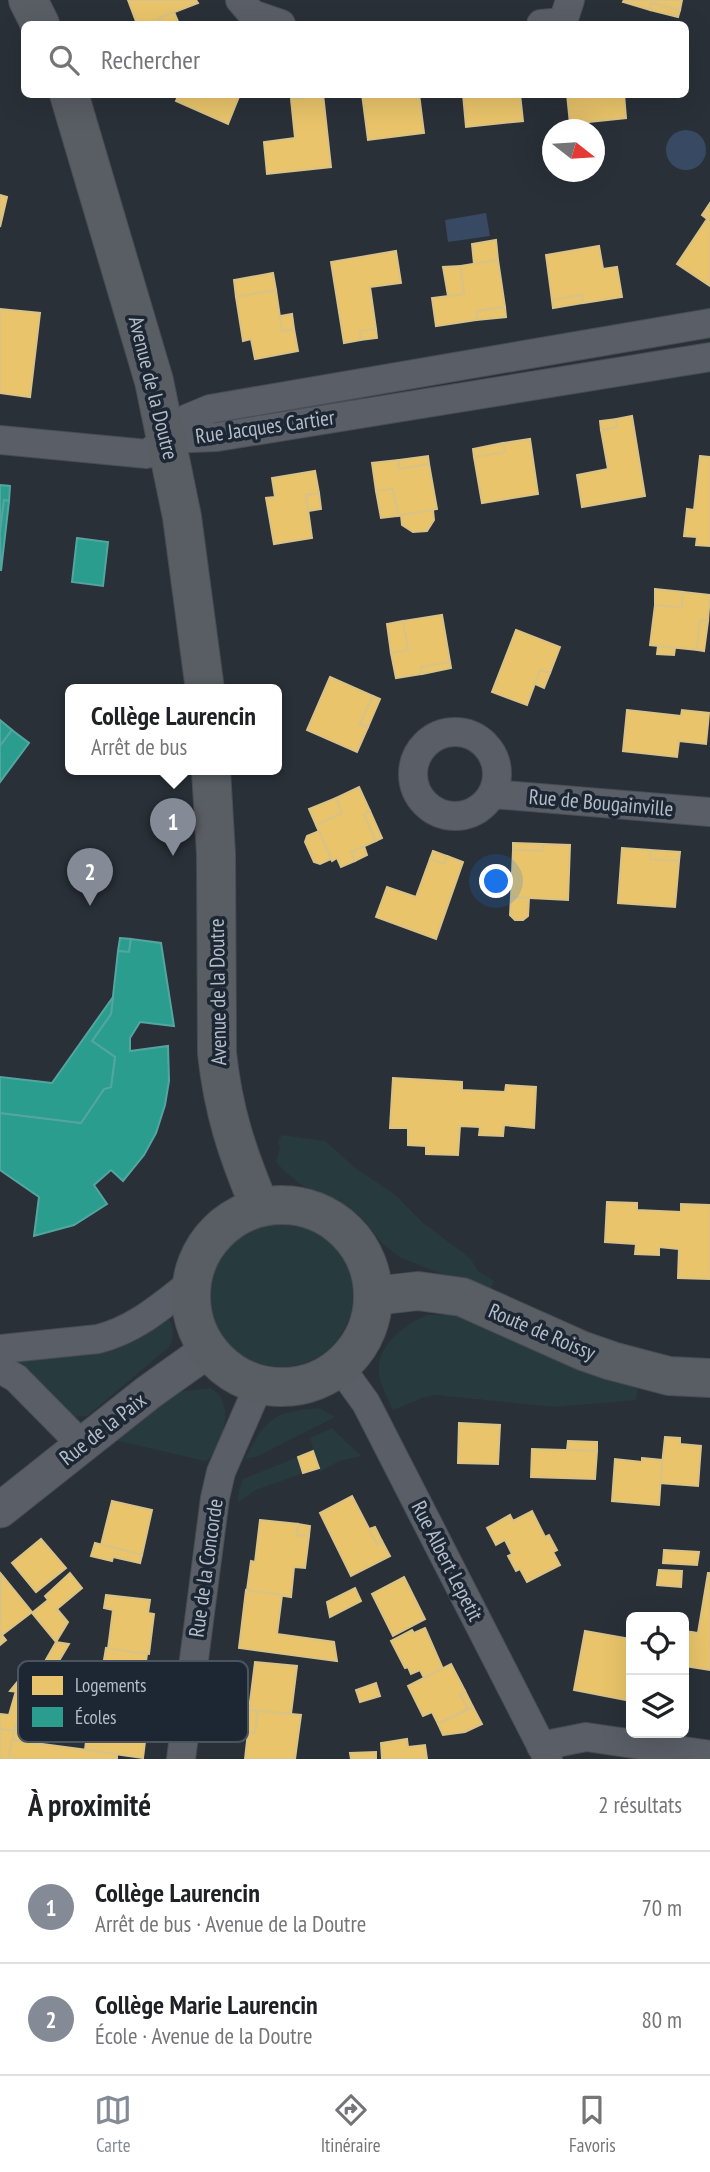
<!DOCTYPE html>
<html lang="fr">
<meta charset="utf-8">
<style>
:root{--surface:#fff;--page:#f6f6f6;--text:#202124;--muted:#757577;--line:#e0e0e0;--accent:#848b96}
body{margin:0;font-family:"PT Sans Narrow",sans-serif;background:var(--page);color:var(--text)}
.controls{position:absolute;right:21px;bottom:21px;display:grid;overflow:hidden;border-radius:10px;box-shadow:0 7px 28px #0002}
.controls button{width:63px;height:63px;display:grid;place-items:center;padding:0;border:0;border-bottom:2px solid var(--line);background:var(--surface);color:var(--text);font:35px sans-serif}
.compass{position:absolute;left:542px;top:119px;width:63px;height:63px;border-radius:50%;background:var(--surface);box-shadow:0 7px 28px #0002;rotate:107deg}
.you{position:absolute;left:497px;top:882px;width:24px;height:24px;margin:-18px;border:5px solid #fff;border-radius:50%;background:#1a73e8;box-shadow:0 0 0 10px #1a73e833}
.badge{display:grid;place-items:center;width:46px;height:46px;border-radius:50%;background:var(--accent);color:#fff;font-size:23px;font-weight:700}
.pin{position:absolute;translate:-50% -58px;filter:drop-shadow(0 2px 4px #0008)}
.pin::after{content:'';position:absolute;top:37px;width:24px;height:21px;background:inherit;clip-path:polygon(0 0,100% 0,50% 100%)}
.popup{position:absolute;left:65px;top:684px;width:217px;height:91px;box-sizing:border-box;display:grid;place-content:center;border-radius:10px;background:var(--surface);filter:drop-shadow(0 2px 5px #0005);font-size:23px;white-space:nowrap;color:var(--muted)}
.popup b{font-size:26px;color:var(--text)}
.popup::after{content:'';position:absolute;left:50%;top:100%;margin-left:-14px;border:14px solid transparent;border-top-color:var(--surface)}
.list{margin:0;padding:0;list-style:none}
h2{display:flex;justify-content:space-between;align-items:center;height:91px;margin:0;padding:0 28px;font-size:30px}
h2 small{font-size:23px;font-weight:400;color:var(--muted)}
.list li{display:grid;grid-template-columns:46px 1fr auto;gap:21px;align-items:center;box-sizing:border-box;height:112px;padding:0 28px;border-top:2px solid var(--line)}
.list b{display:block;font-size:26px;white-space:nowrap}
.list p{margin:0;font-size:23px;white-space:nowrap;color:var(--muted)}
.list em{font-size:23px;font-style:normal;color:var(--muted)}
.icon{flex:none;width:38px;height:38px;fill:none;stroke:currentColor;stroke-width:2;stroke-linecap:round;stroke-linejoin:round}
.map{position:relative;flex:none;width:710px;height:1759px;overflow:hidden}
.search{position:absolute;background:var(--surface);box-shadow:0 7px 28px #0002;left:21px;right:21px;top:21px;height:77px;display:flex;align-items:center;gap:18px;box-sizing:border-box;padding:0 24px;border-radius:10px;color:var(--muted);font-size:26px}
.sheet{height:315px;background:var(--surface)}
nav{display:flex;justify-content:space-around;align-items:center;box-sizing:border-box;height:98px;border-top:2px solid var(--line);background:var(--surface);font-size:19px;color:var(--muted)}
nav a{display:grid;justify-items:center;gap:4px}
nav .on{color:var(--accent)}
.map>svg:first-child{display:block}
</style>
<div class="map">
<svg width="710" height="1759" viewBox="0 0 710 1759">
<rect width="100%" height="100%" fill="#2a3038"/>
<g fill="#273a3e">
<polygon points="282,1135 325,1141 355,1168 394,1194 423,1223 470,1258 478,1271 494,1281 489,1292 401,1258 383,1244 360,1216 338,1200 303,1186 284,1171 276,1162 280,1149 278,1141"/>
<circle cx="281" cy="1295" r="72"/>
<path d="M 427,1315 L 459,1315 L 586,1370 L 638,1389 L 636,1400 L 555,1407 L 435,1395 L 422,1398 L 393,1410 C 388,1398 380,1385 379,1373 C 376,1346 405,1324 427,1315 Z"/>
<path d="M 168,1317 C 174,1326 174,1338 169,1347 L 87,1416 L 71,1417 L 16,1362 L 16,1359 Z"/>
<path d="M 210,1388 C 236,1400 224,1443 208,1460 L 205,1461 L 118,1441 L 114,1437 L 175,1392 Z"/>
<path d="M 319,1408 L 335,1417 L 256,1457 L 245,1459 C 266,1417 274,1412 319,1408 Z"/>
<polygon points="332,1428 361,1456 339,1461 320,1472 310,1438"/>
<polygon points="298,1457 303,1473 256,1490 238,1502 239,1490 243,1479"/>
</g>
<g fill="#384963">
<circle cx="686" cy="150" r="20"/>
<polygon points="486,213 490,236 448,242 445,220"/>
</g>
<g fill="#e9c46a" stroke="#d9c286" stroke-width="2">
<polygon points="128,0 196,0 198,3 159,18 161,24 137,24"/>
<polygon points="624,0 682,0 680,10 651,3 650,10 623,2"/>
<polygon points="651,3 680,10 678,17 650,10"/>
<polygon points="174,12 179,24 161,24 159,18"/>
<polygon points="179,94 240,94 228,124 176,101"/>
<polygon points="306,94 323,94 331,167 267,174 264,142 295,138 291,99 306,97"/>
<polygon points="362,94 419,94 424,133 368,140"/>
<polygon points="463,94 520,94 523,121 466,127"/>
<polygon points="567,94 624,94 626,118 570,124"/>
<polygon points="0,195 7,197 0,227"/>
<polygon points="710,203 710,286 677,264 707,219 702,215"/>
<polygon points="496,240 498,260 474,264 472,244"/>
<polygon points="599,246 603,269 617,267 622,297 583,303 582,295 552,300 546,255"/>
<polygon points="396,251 401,283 370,287 376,329 360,331 361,340 344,343 331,262"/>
<polygon points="498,260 505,307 476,311 477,320 436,326 432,298 464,294 460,266"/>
<polygon points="460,266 464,294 448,296 443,267"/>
<polygon points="273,273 276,290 236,297 234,280"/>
<polygon points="276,290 282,331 294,329 298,351 255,359 251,339 243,341 236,297"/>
<polygon points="582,295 583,303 553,308 552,300"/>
<polygon points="505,307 506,317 477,320 476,311"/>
<polygon points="0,309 40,313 30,397 0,393"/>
<polygon points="292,314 294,329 282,331 280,316"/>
<polygon points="376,329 377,338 361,340 360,331"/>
<polygon points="632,416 645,496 582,507 577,475 608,469 601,430 617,427 616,419"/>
<polygon points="616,419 617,427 601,430 600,421"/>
<polygon points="530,439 538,494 482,503 474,457 505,452 503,443"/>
<polygon points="503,443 505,452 474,457 473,449"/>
<polygon points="428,456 429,464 399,469 398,460"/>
<polygon points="700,456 710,457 710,546 696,545 697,537 684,536 687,509 694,510"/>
<polygon points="398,460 399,469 429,464 437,509 398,516 393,489 376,491 372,463"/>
<polygon points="315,471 319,493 306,495 312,538 274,544 266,498 275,497 272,478"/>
<polygon points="393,489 398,516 381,518 376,491"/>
<polygon points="319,493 321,509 308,511 306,495"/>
<polygon points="433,510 434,520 427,531 413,532 402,525 401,515"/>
<polygon points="655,589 683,592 682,608 655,605"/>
<polygon points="683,592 710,595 708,621 700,620 697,650 650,645 655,605 682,608"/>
<polygon points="442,615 450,662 421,667 422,674 396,678 391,653 408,650 403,621"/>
<polygon points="700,620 708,621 704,651 697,650"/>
<polygon points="403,621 408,650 391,653 387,624"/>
<polygon points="516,630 560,647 550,673 540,670 527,705 492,692"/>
<polygon points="658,646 675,648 674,655 657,654"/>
<polygon points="450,662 451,668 422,674 421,667"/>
<polygon points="540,670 550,673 544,688 535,684"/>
<polygon points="330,677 373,696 360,724 368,727 357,752 307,730"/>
<polygon points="373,696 380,699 368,727 360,724"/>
<polygon points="627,710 681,716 682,710 709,713 706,744 679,741 677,757 623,751"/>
<polygon points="359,787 370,811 364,815 376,841 351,852 355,861 341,867 337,858 332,861 331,859 316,825 342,813 336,798"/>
<polygon points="336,798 342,813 316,825 309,809"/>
<polygon points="370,811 382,838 376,841 364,815"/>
<polygon points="319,831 331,859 320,864 314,862 305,842 307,836"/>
<polygon points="513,843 543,844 543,851 513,850"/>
<polygon points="543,844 570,845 568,900 511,897 513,850 543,851"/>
<polygon points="364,846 367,855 355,861 351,852"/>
<polygon points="622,848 650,850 650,859 679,861 675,907 618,903"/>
<polygon points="650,850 680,852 679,861 650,859"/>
<polygon points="433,851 447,856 444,864 430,859"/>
<polygon points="447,856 463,862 436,939 376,917 387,887 416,897 430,859 444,864"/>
<polygon points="511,897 529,898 528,916 523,920 515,920 510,915"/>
<polygon points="393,1078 462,1082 462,1090 505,1092 506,1085 536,1087 534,1128 504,1125 503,1136 479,1135 480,1127 460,1126 458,1155 426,1154 426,1146 408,1145 408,1128 390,1128"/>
<polygon points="607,1202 637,1203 637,1210 681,1212 681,1204 710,1205 710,1279 678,1278 679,1249 659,1247 659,1255 635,1254 636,1244 605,1242"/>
<polygon points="459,1423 500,1425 498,1464 458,1463"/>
<polygon points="665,1437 680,1438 680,1444 701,1446 698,1486 660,1483"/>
<polygon points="568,1441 597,1442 597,1451 567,1450"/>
<polygon points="532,1449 597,1451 595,1479 531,1477"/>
<polygon points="313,1451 319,1468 303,1473 298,1457"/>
<polygon points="642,1458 662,1460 659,1505 612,1501 615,1459 642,1462"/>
<polygon points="352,1496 377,1544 382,1541 390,1556 351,1576 320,1513"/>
<polygon points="112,1501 152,1510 142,1555 101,1545"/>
<polygon points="532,1511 545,1537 549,1535 557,1550 553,1552 560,1565 527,1582 520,1569 516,1571 508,1556 512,1554 505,1540 496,1545 487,1528 510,1515 513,1521"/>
<polygon points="260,1520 298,1524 297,1535 309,1536 305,1568 294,1567 291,1597 247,1590 251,1561 255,1562"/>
<polygon points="298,1524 310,1526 309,1536 297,1535"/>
<polygon points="375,1527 382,1541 377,1544 369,1529"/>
<polygon points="41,1539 66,1568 36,1592 12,1563"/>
<polygon points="95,1543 142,1555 140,1563 113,1557 112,1561 91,1556"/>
<polygon points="664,1550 699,1552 697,1565 663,1563"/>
<polygon points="659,1570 682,1571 681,1587 657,1585"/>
<polygon points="70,1573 82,1588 57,1609 68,1622 56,1642 32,1613 48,1600 45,1596"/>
<polygon points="708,1573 710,1573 710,1670 684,1666 684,1631 698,1633"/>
<polygon points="1,1574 32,1612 2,1635 6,1640 0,1645"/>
<polygon points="404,1577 425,1619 393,1636 372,1594"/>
<polygon points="355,1588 361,1601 330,1617 327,1602"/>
<polygon points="246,1590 282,1595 277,1634 334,1642 337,1661 239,1648"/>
<polygon points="106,1595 150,1600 148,1613 154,1614 149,1654 108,1649 113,1610 104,1608"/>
<polygon points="425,1628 443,1669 424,1678 420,1670 411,1674 408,1667 405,1668 391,1641 412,1630 414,1633"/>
<polygon points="585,1631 631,1639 631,1701 574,1690"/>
<polygon points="56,1642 69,1644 53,1671 43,1665"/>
<polygon points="106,1648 147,1654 144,1675 149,1676 145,1709 98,1702 100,1687 118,1690 119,1668 103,1666"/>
<polygon points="255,1662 297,1666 291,1714 249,1710"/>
<polygon points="451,1664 465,1691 460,1694 468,1709 438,1724 432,1712 423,1716 408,1686"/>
<polygon points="43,1665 53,1671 39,1694 26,1693"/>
<polygon points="103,1666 119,1668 118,1673 103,1671"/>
<polygon points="31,1670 38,1673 27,1691 24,1686"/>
<polygon points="19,1680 27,1691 26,1693 10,1691"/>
<polygon points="376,1683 380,1696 360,1702 356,1690"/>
<polygon points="16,1691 26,1693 14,1731 0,1729 0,1714 9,1715"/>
<polygon points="465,1691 473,1707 468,1709 460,1694"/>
<polygon points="26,1693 42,1694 33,1743 12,1740"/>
<polygon points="91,1701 149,1709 143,1758 85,1750"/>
<polygon points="473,1707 482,1724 465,1732 443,1735 438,1724"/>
<polygon points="250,1710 258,1711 255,1733 248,1732"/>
<polygon points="258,1711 301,1715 295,1759 245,1759 248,1732 255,1733"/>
<polygon points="0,1729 14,1731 8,1759 0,1759"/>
<polygon points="407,1739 408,1747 425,1745 427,1759 382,1759 381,1743"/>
<polygon points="12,1740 117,1754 117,1759 8,1759"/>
<polygon points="376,1752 376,1759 351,1759 350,1753"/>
</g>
<g fill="#2a9d8f" stroke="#53a6a0" stroke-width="2">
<polygon points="0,485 10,486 9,501 4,500 0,533"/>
<polygon points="4,500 9,501 1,571 0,533"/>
<polygon points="77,538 108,542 103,586 72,582"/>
<polygon points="0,720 12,730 0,746"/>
<polygon points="12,730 29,743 0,782 0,746"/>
<polygon points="120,938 131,939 129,952 118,951"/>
<polygon points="131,939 161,943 174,1026 140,1022 130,1038 130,1051 168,1046 169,1081 165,1105 156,1133 144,1155 123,1181 111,1170 94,1185 107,1204 74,1225 34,1236 39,1197 0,1170 0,1113 81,1123 104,1089 111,1087 115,1057 92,1041 111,1014 118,951 129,952"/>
<polygon points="113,997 111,1014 92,1041 115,1057 111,1087 104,1089 81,1123 0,1113 0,1077 52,1083"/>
</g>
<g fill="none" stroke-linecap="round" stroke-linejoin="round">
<defs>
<g id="minor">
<polyline points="240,0 252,14 281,24"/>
<polyline points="541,24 563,22 570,0"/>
<polyline points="710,323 210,409 186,419 167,439 217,437 710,357"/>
<polyline points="0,440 147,454 167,439"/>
<circle cx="455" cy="774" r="42"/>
<polyline points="492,794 710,812"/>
<path d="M 0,1349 L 98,1339 C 136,1329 160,1307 191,1283"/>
<polyline points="340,1367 366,1403 548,1759"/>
<polyline points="0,1369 16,1378 82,1445"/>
<polyline points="541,1746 586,1737 710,1755"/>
<polyline points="181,1759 215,1498 221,1472 259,1385"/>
</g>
<polyline id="tertiary" points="0,1510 149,1392 208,1350"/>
<g id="secondary">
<polyline points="28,0 40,24"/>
<polyline points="69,94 154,381 182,517 205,690"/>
<path d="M 211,770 L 216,854 L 217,1053 C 223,1110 237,1153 260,1207"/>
<circle cx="282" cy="1296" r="91"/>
<polyline points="374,1296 418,1291 462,1297 583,1351 612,1361 669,1376 710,1378"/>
</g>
</defs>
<use href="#minor" stroke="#484c53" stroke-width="30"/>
<use href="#tertiary" stroke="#484c53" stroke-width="37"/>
<use href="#secondary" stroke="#484c53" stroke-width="40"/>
<use href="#minor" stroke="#5a5e66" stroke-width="28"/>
<use href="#tertiary" stroke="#5a5e66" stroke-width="35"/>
<use href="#secondary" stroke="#595d64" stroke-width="38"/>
</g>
<g text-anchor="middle" stroke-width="7" stroke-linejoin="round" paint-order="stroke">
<g font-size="21" fill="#b4bcc9" stroke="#1d2633">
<text transform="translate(153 388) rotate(76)" y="7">Avenue de la Doutre</text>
<text transform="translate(265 427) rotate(-8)" y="7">Rue Jacques Cartier</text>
<text transform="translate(601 803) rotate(5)" y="7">Rue de Bougainville</text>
<text transform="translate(218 992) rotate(-91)" y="7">Avenue de la Doutre</text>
<text transform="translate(542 1332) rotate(23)" y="7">Route de Roissy</text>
<text transform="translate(103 1429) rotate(-38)" y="7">Rue de la Paix</text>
<text transform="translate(447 1561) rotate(63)" y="7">Rue Albert Lepetit</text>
<text transform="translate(206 1568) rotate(-82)" y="7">Rue de la Concorde</text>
</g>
</g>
<rect x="18" y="1661" width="230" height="81" rx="10" fill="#1d2633" stroke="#4a5360" stroke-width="2"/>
<rect x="32" y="1676" width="31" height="19" fill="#e9c46a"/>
<rect x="32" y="1707" width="31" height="20" fill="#2a9d8f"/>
<g font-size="19" fill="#b4bcc9">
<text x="75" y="1692">Logements</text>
<text x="75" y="1724">Écoles</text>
</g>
</svg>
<div class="controls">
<button><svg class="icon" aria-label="locate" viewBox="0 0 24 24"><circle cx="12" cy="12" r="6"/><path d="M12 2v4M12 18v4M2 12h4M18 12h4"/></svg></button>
<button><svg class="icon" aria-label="layers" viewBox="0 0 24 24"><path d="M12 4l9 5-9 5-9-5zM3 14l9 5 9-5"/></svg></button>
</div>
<svg class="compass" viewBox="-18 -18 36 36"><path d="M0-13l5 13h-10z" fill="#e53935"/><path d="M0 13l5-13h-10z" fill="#757577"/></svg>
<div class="you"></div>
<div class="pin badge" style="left:173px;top:856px">1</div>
<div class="popup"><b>Collège Laurencin</b>Arrêt de bus</div>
<div class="pin badge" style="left:90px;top:906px">2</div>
<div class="search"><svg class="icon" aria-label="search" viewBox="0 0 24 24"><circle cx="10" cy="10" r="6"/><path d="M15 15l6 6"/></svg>Rechercher</div>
</div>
<section class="sheet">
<h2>À proximité<small>2 résultats</small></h2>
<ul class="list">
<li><span class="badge">1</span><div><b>Collège Laurencin</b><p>Arrêt de bus · Avenue de la Doutre</p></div><em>70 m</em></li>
<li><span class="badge">2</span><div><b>Collège Marie Laurencin</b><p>École · Avenue de la Doutre</p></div><em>80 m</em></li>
</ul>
</section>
<nav>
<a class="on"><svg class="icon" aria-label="map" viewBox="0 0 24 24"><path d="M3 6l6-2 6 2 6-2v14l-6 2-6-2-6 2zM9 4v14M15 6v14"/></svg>Carte</a>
<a><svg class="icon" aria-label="directions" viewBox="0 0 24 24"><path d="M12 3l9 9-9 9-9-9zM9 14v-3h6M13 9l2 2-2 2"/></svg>Itinéraire</a>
<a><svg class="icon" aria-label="saved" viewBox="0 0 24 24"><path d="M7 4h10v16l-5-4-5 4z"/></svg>Favoris</a>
</nav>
